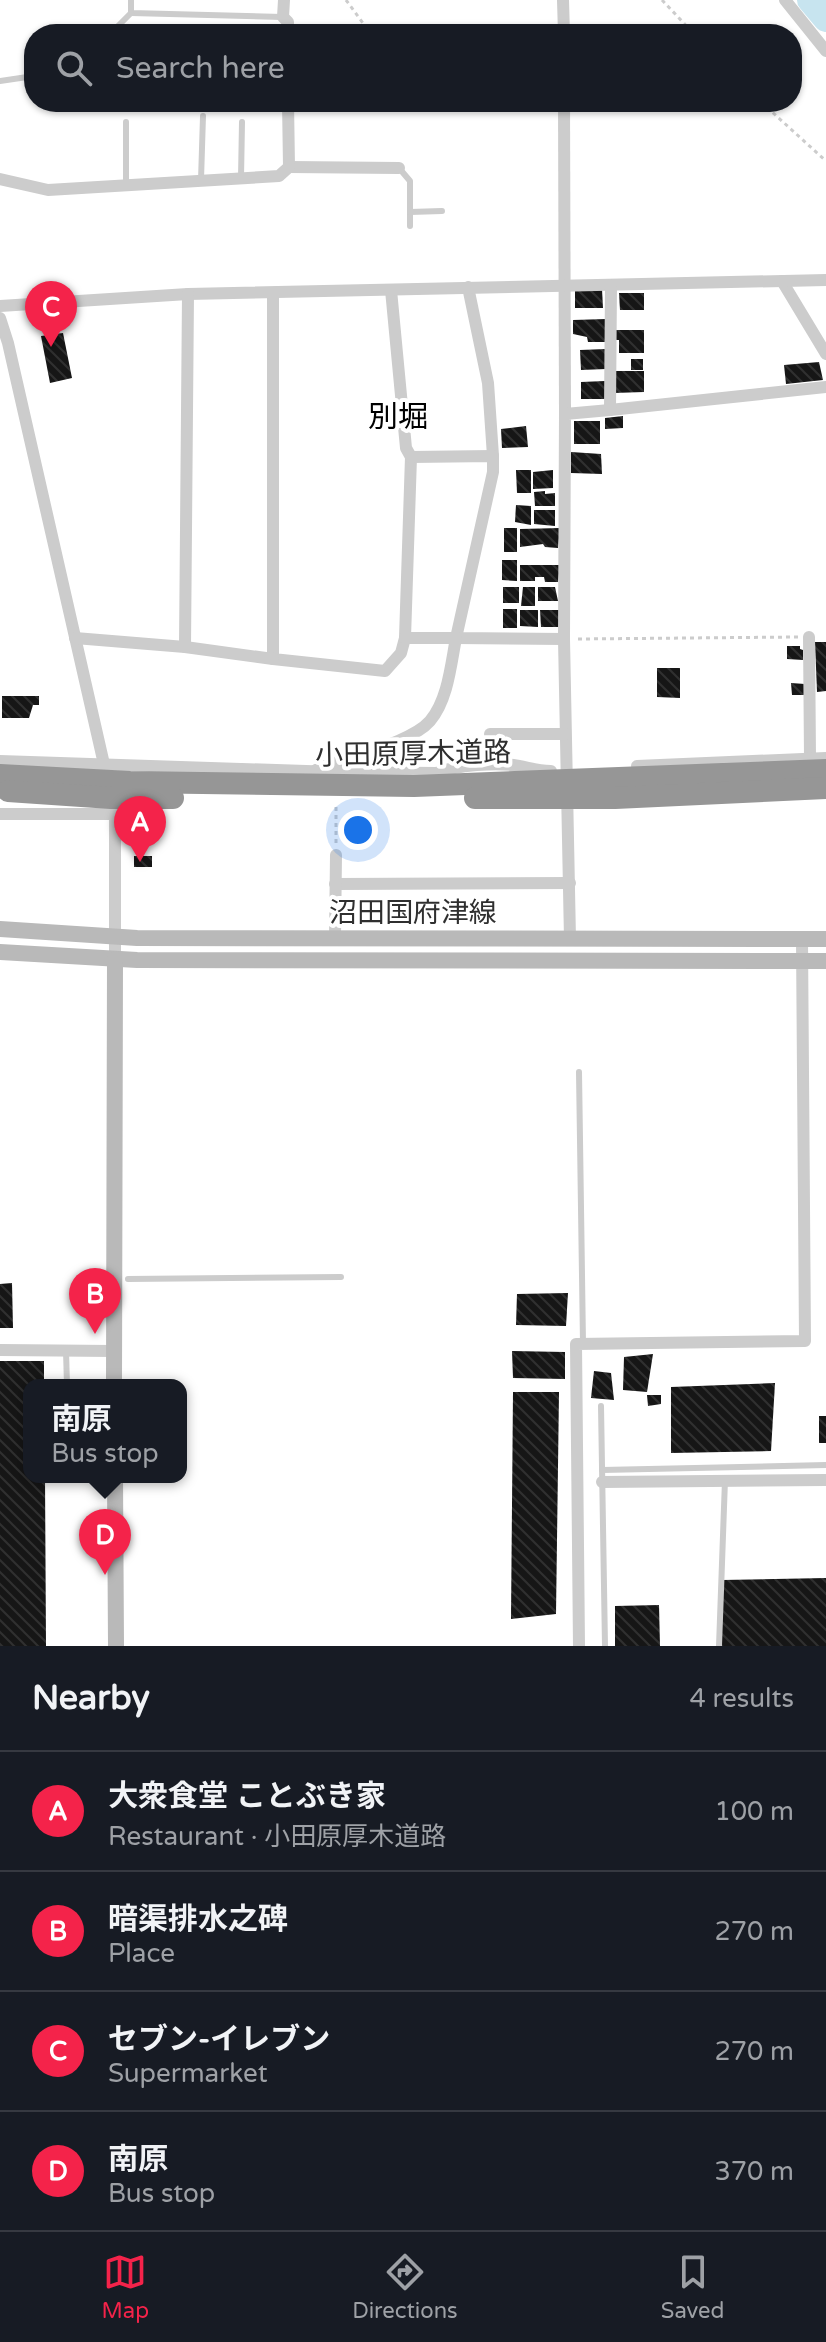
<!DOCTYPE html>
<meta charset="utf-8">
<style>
:root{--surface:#171b24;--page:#20242c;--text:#f1f3f6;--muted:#9ea1a6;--line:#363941;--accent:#f4234a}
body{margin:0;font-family:"Varela Round","Noto Sans JP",sans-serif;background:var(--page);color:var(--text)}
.you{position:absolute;left:358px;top:830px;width:28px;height:28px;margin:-20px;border:6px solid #fff;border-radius:50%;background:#1a73e8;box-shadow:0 0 0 12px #1a73e833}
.badge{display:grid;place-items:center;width:52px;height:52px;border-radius:50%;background:var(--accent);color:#fff;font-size:26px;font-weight:700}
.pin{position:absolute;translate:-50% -66px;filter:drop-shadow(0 2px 4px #0008)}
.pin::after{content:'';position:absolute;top:42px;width:28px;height:24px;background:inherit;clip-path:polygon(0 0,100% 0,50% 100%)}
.popup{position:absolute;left:23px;top:1379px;width:164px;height:104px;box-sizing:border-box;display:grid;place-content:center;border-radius:16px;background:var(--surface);filter:drop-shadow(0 2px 6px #0005);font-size:26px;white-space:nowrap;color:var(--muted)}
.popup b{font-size:30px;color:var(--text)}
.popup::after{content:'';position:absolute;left:50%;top:100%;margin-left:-16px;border:16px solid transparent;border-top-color:var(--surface)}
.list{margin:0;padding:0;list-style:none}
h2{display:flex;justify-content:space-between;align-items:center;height:104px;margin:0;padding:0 32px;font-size:34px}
h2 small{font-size:26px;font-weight:400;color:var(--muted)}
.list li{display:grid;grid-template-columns:52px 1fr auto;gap:24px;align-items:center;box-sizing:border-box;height:120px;padding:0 32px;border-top:2px solid var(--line)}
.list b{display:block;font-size:30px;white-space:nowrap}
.list p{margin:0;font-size:26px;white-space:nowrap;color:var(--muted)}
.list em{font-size:26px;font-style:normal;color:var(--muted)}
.icon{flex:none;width:44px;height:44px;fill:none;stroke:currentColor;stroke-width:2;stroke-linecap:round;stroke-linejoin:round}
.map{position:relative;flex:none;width:826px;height:1646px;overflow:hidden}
.search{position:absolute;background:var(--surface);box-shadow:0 2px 6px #0004;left:24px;right:24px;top:24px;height:88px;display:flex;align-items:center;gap:20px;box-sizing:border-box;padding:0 28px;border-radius:32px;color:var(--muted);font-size:30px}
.sheet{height:584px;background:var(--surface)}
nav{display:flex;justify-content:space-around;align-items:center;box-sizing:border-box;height:112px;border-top:2px solid var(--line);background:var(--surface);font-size:22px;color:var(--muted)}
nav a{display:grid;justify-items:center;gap:4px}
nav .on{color:var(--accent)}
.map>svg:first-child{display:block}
</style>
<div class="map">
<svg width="826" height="1646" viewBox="0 0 826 1646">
<defs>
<pattern id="building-back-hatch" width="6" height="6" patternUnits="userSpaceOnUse" patternTransform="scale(2)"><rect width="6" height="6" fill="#161616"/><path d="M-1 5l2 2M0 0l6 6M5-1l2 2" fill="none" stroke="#303030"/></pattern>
</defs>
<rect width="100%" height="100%" fill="#fff"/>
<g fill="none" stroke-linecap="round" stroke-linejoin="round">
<polyline stroke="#c7e4ef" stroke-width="26" points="810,0 826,19"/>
</g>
<g fill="url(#building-back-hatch)">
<polygon points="602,289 603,308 575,308 575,290"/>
<polygon points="619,293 644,293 644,310 620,310"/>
<polygon points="606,319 606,342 588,342 587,337 573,334 573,320"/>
<polygon points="616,330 644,330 644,353 619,353 619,340 616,340"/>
<polygon points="63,333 72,378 50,383 41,336"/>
<polygon points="606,349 606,369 581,370 580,350"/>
<rect x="631" y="359" width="12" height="11"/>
<polygon points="819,362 823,380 786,384 784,365"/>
<polygon points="614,371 644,371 644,392 614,393"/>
<polygon points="605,381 606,399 581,399 581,382"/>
<polygon points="623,416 623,428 605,429 605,418"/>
<rect x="574" y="421" width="26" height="23"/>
<polygon points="526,426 528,447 502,448 501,429"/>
<polygon points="571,452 601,454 602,474 571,473"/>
<polygon points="516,470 531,470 531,493 517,493"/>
<polygon points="553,470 553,488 533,489 533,472"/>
<polygon points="545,491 545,494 555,493 555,506 535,506 534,492"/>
<polygon points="516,505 531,506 531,525 515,522"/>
<polygon points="534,510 555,510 555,526 534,524"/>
<rect x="504" y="528" width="13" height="24"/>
<polygon points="560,528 558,548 545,547 543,544 520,547 520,529"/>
<polygon points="502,560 517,560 517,581 502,580"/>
<polygon points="520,565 560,565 558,582 545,582 544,577 535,577 535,581 520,581"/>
<rect x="503" y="587" width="16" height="16"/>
<polygon points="523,587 535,587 535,606 521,606"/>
<polygon points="538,587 555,587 558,601 538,601"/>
<rect x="503" y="609" width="14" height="19"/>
<polygon points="520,610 538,610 538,627 520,626"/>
<polygon points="540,610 561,610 561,627 541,627"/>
<polygon points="815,642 826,642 826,691 817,692"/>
<polygon points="787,646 800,646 800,649 803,650 803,660 787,659"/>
<polygon points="657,668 680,668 680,698 657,697"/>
<polygon points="791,683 805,684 804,695 792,695"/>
<polygon points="2,696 39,696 39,705 33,705 29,718 2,718"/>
<rect x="134" y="856" width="18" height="11"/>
<polygon points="12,1283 13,1328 0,1328 0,1284"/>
<polygon points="568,1293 566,1326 516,1325 517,1294"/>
<polygon points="512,1351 565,1352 565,1379 513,1378"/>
<polygon points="653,1354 647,1392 623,1390 624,1357"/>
<polygon points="0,1361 44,1361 44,1385 29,1385 29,1477 45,1477 46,1646 0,1646"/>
<polygon points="594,1371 611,1373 614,1400 591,1398"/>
<polygon points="775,1383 771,1451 671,1453 671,1387"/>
<polygon points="513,1392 559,1392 556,1614 511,1619"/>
<polygon points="647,1395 661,1395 661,1404 648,1406"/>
<rect x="819" y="1416" width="7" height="27"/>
<polygon points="826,1578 826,1646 719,1646 722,1580"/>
<polygon points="659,1605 660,1646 615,1646 615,1606"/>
</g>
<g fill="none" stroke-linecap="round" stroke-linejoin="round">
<g stroke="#ccc" stroke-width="3" stroke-dasharray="4 4" stroke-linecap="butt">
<polyline points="346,0 371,34"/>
<polyline points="662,0 694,34"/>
<polyline points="761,102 826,161"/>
<polyline points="578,639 798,637"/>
<polyline points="336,843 336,803"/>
</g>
<g stroke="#ccc" stroke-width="6">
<polyline points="131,0 131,13 282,17"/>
<polyline points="118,34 118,26 131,13"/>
<polyline points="0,81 34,76"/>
<polyline points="399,168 410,181 410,226"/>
<polyline points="241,178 242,122"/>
<polyline points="201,180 203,116"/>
<polyline points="126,185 126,122"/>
<polyline points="410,212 442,211"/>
<polyline points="579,1072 583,1343"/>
<polyline points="128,1279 341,1277"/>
<polyline points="66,1351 67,1385"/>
<polyline points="601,1406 605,1646"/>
<polyline points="602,1470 826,1465"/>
<polyline points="97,1519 114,1519"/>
<polyline points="719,1646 725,1480"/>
</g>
<g stroke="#ccc" stroke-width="12">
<polyline points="284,0 283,17 288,22 288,34"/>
<polyline points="563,0 564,34"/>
<polyline points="785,0 826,51"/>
<polyline points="564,102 565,414"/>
<polyline points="288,104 390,102"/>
<polyline points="289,167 399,168"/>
<polyline points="0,179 48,190 279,176 289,167 288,102"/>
<polyline points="782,281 826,354"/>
<polyline points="468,287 488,383 493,456"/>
<polyline points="273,293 273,659 385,671 401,653 405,638 411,457 406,448 391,290"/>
<polyline points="0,306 188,294 826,280"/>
<polyline points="0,318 8,343 106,773"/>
<polyline points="610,410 826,387"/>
<polyline points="411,457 493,456 493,472 456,638 564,639 565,414 610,410 611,285"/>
<polyline points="809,637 810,758"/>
<polyline points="75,638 185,647 273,659"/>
<polyline points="564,639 570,939"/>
<polyline points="185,647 188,294"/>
<polyline points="490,734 565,734"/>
<path d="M 0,761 L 336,772 L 436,773 C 456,765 497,762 519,766 C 530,768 538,771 551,771"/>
<polyline points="637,766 826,758"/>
<path d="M 316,770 C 346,756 410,744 430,721 C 448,700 451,664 456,638 L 405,638"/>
<polyline points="111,795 115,814 115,959"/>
<polyline points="0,814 115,814"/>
<polyline points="335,884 570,883"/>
<polyline points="335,938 336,855"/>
<polyline points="0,1350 114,1351"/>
<polyline points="602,1482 826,1480"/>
<polyline points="579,1646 576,1344 805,1341 802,939"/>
</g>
<g stroke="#b9b9b9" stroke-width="16">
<polyline points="0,929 137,938 826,939"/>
<polyline points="0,952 137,960 826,961"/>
<polyline points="114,1385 115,959"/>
<polyline points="115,1477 116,1646"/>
</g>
<g stroke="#969696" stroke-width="22">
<polyline points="0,775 130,782 414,786 826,770"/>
<polyline points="8,791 111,798 173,798"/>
<polyline points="475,798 615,798 826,788"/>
</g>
</g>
<g text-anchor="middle" stroke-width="8" stroke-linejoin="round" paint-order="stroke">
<g font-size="28" fill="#2f2f2f" stroke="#fff">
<text transform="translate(413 753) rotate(-1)" y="10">小田原厚木道路</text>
<text x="413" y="922">沼田国府津線</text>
</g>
<g font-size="30" fill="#000" stroke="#fff">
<text x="398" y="427">別堀</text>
</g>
</g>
</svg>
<div class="you"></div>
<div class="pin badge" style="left:140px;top:862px">A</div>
<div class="pin badge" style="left:95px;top:1334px">B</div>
<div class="pin badge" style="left:51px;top:347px">C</div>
<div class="pin badge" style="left:105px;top:1575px">D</div>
<div class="popup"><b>南原</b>Bus stop</div>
<div class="search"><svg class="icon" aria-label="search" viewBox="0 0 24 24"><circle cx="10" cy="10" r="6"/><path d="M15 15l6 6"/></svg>Search here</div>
</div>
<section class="sheet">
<h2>Nearby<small>4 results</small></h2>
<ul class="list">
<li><span class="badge">A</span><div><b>大衆食堂 ことぶき家</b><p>Restaurant · 小田原厚木道路</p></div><em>100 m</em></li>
<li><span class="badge">B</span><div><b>暗渠排水之碑</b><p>Place</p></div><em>270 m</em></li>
<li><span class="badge">C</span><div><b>セブン-イレブン</b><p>Supermarket</p></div><em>270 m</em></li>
<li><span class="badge">D</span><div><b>南原</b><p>Bus stop</p></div><em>370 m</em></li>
</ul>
</section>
<nav>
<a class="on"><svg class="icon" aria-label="map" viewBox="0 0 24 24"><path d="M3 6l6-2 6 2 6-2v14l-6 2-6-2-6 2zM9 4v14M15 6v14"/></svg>Map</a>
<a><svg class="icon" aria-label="directions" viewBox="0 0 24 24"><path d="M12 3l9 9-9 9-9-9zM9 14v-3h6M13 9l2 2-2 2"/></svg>Directions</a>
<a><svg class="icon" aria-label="saved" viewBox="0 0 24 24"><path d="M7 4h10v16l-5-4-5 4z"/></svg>Saved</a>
</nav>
